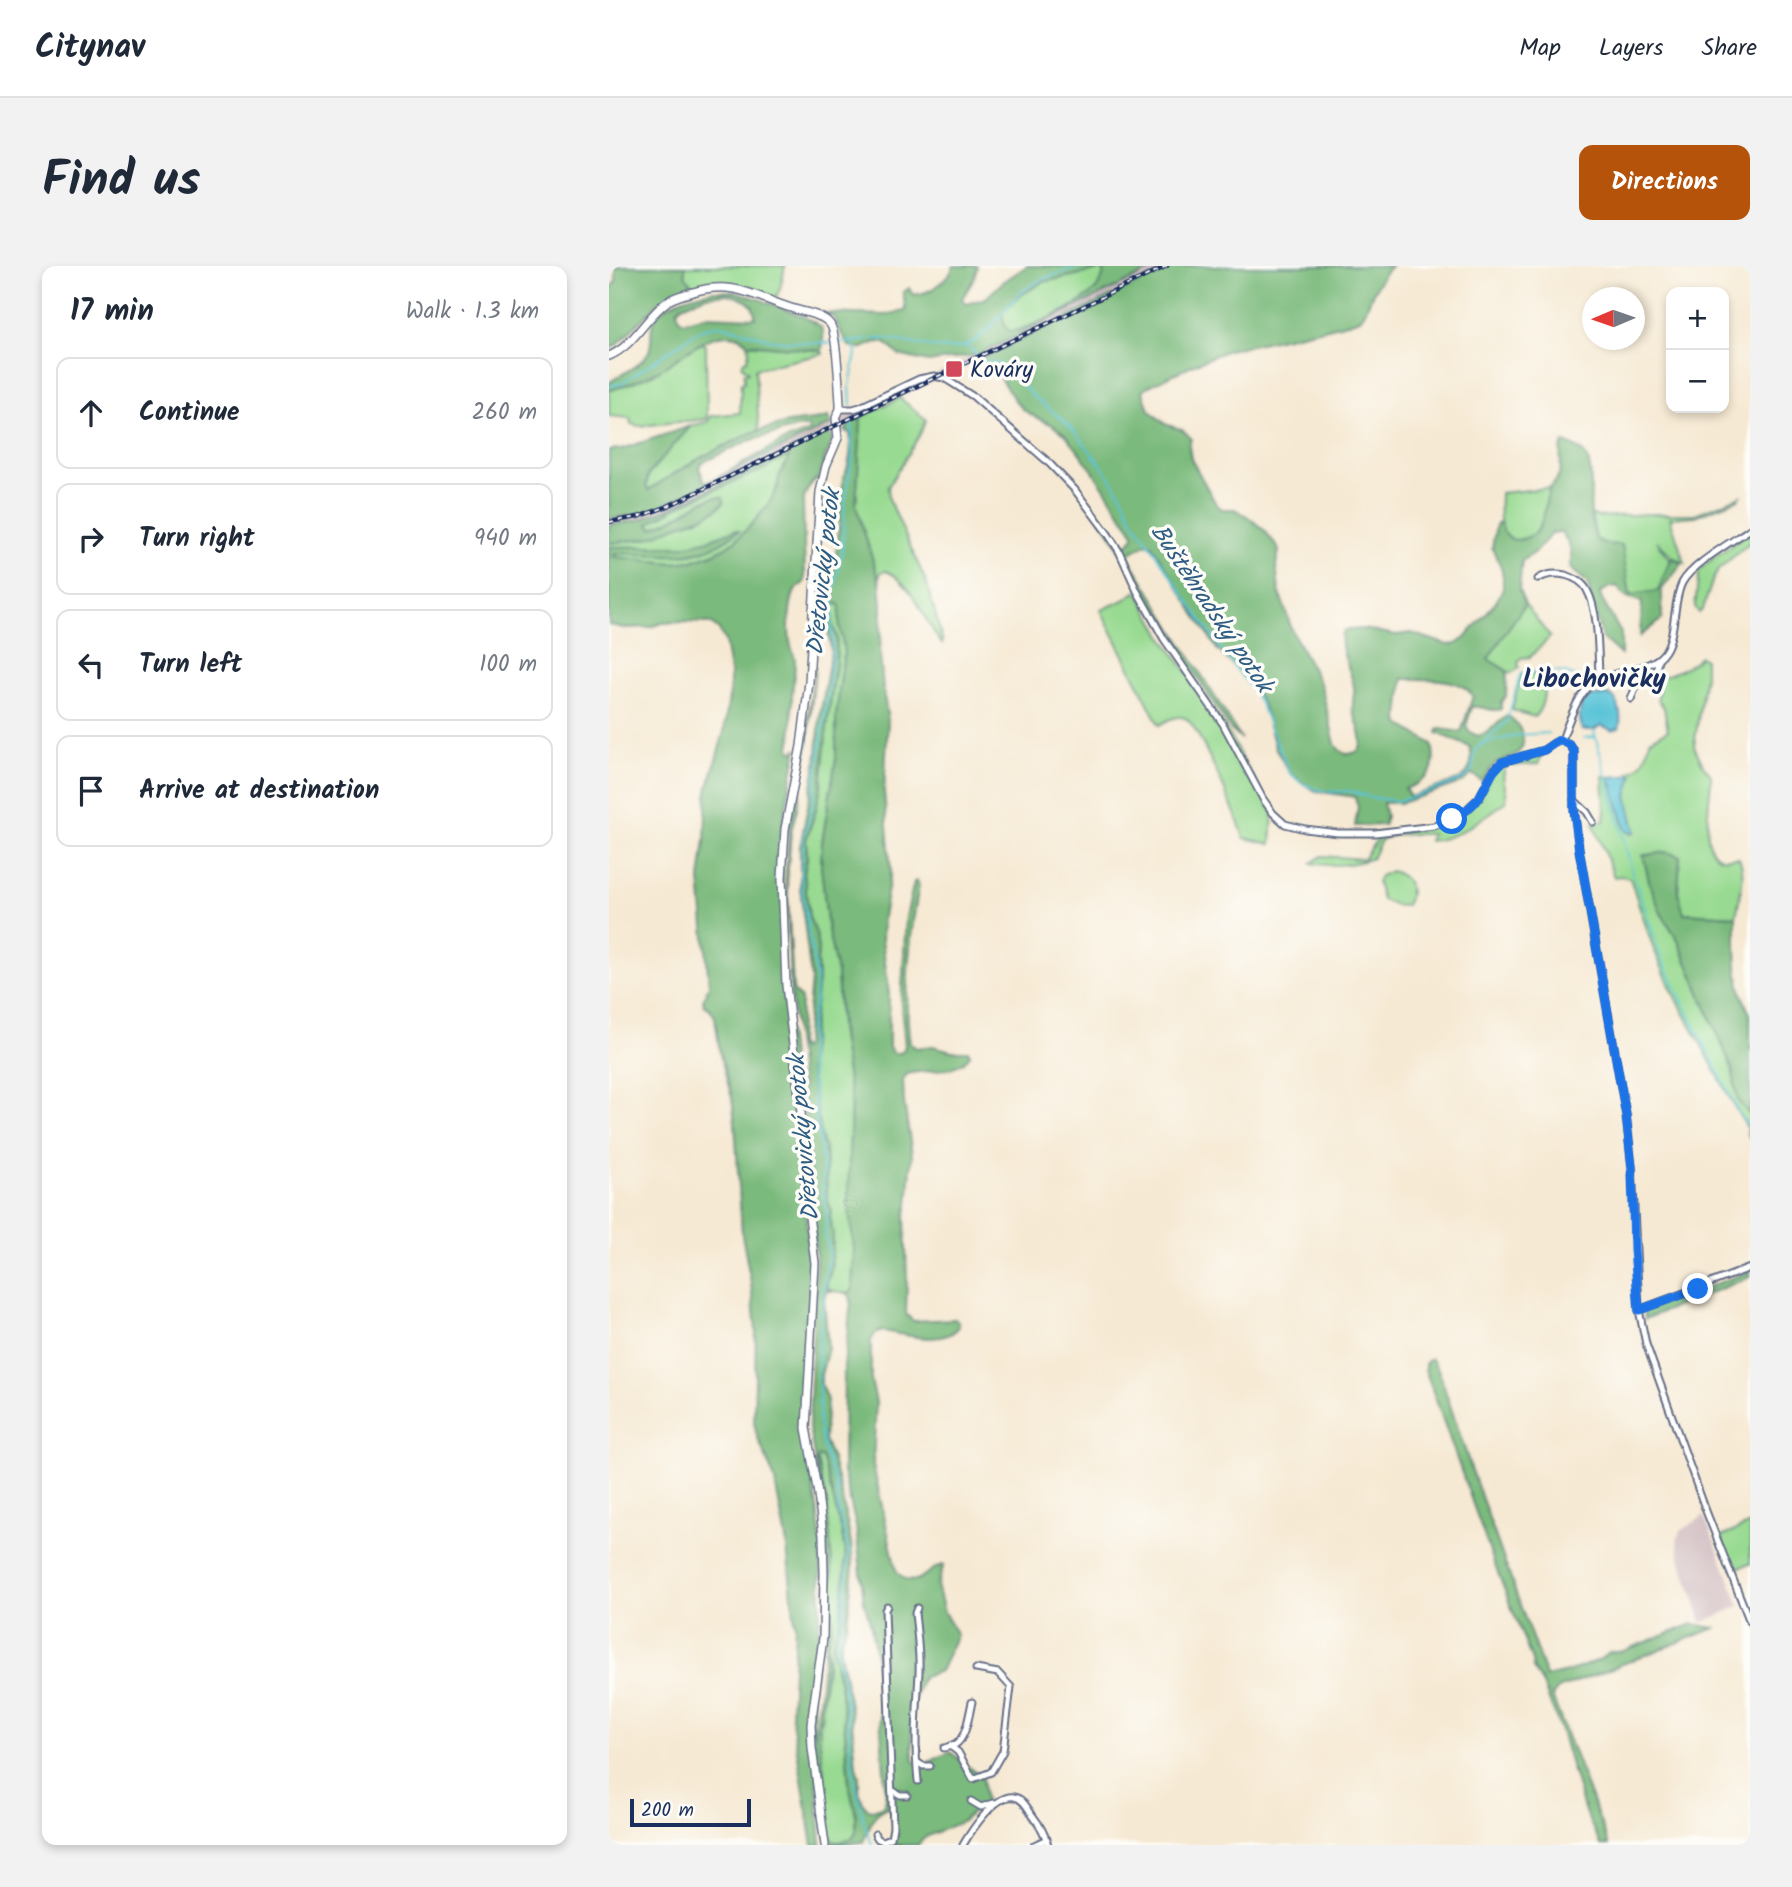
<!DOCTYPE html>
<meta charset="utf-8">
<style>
:root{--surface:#fff;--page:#f2f2f3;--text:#1f2937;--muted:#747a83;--line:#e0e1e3;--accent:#b45309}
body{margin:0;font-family:Kalam,sans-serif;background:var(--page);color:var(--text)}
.controls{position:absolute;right:21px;top:21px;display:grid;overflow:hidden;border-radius:14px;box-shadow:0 4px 10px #0003}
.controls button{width:63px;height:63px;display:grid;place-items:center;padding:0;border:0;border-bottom:2px solid var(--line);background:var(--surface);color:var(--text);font:35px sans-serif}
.compass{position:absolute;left:973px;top:21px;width:63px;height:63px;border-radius:50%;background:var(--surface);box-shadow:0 4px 10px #0003;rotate:268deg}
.scale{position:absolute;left:21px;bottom:18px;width:121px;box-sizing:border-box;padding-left:7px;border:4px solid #1b2f5e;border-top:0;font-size:19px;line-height:24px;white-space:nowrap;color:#1b2f5e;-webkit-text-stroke:5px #fdfcf7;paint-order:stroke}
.stop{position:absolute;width:21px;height:21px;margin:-16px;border:5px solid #1a73e8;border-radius:50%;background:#fff}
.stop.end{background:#1a73e8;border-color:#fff;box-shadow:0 2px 7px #0008}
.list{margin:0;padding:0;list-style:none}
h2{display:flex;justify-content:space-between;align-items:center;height:91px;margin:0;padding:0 28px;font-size:30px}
h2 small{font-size:23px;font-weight:400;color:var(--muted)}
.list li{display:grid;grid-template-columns:46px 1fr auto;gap:21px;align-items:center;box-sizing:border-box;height:112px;margin:0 14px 14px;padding:0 14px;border:2px solid var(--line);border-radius:14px}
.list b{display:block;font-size:26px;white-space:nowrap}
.list em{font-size:23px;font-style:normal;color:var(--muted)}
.icon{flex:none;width:38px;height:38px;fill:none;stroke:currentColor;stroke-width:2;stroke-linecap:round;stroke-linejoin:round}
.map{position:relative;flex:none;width:1141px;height:1579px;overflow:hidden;border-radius:14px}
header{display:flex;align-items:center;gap:42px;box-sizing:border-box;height:98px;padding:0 35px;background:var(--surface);border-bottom:2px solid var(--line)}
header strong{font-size:33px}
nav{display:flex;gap:38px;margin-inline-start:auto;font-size:24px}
.intro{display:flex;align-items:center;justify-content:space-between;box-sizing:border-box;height:168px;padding:0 42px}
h1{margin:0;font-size:49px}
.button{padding:18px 32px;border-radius:14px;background:var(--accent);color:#fff;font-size:24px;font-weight:700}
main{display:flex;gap:42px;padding:0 42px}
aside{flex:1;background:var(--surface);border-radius:14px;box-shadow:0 4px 10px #0003}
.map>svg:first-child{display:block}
</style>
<header>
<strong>Citynav</strong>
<nav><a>Map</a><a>Layers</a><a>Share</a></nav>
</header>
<div class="intro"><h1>Find us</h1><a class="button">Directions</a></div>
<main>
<aside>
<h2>17 min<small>Walk · 1.3 km</small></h2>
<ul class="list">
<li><svg class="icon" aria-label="ahead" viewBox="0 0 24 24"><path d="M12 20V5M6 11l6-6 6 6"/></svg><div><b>Continue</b></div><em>260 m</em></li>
<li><svg class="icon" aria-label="right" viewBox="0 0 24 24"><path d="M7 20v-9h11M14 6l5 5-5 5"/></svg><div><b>Turn right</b></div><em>940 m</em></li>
<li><svg class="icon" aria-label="left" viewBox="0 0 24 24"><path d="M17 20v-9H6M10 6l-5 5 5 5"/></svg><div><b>Turn left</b></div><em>100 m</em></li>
<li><svg class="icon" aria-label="arrive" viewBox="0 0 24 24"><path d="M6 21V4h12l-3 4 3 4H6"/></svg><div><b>Arrive at destination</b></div></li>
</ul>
</aside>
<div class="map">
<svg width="1141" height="1579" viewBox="0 0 1141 1579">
<rect width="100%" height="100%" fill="#fdfcf7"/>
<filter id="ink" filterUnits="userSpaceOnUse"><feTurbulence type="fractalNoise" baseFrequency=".0143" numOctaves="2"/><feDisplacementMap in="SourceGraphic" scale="14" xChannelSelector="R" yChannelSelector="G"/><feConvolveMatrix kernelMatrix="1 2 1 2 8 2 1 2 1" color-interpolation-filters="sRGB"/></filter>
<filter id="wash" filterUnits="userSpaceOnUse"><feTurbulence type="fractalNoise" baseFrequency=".00686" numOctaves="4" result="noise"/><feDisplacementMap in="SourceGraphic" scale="28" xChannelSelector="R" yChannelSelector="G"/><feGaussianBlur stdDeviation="1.57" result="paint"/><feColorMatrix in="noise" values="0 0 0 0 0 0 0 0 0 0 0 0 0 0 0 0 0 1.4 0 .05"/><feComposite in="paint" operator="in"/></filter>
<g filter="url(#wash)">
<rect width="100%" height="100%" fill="#f6e9d3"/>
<g fill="#d2bec2">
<polygon points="551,0 564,0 58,243 30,254 0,259 0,253 29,248 56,238"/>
<polygon points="1095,1250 1131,1340 1092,1357 1090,1346 1072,1295 1068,1274 1071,1265"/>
</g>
<g fill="#98da91" stroke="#5a8478" stroke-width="2">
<polygon points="76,0 176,0 171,23 167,31 164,32 129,19 101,18 84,21 76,9"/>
<path d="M 495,3 C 497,37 412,64 385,71 L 393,52 L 393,47 L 412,29 L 434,16 Z"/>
<polygon points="94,77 96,78 97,82 98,153 30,160 22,158 21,152 0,150 0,125 46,107 82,82"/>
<polygon points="139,78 213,85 214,88 146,103 150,164 91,192 74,204 38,224 37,219 40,208 67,175 81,160 99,156 102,150 131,147 132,117 135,117 135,108 139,106 133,100 135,95 138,94 140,85"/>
<path d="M 291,132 L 317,154 L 310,170 L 279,221 L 280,233 L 318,318 L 334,376 L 333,378 C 317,358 302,314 277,305 L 271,307 L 270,316 L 247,240 L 252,151 Z"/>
<path d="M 177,191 L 180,191 L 180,193 L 174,201 L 165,230 L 159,239 L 143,258 L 126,275 L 104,288 L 83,295 L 63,297 L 5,291 L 5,288 C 57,284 84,299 130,265 L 126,264 L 97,275 L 74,280 L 5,281 L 0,281 L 0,277 L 34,273 L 45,270 L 67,260 L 89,253 L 107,244 L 68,249 L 66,252 L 43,262 L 40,258 C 47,250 58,250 65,242 L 157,202 L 160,198 Z"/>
<path d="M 940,222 C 938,235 938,254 928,265 C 923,270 914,273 908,274 C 886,275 891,241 891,227 Z"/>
<polygon points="1132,230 1130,233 1087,250 1061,252 1076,297 1063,291 1048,275 1061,294 1049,325 1021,330 995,278 987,273 982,248 989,251 1039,248 1086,248"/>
<polygon points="1141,266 1141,276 1110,303 1104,313 1094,343 1090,347 1086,341 1090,304 1103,293"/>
<path d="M 528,325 L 555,373 L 614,458 L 664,547 L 662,578 L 635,572 C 630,555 588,456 576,452 C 567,449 559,454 550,459 L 492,344 L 515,334 Z"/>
<polygon points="228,337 231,340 235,386 227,450 227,493 213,576 212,600 219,664 228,707 231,764 242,834 239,935 245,982 243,1024 240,1027 223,1025 217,1020 222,1004 224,969 218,933 216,884 213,877 201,802 201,786 209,713 208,695 209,685 207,667 200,653 198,641 195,601 198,593 197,574 207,543 212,520 218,459 227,398 228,372 224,359 224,340"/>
<polygon points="916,338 941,371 921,391 912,392 909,397 910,402 902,407 878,393"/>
<path d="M 1091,390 L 1096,393 L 1096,410 L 1085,480 L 1094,499 L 1102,509 C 1103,527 1088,587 1113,592 C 1118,593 1125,591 1130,592 C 1138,608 1130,633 1127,650 L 1074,647 L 1069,626 L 1071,590 L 1052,647 L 1068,672 L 1123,802 L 1129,835 L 1141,849 L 1141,872 L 1138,867 L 1139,863 L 1130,849 L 1063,724 L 1044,681 L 1021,612 L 1012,610 L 1005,611 L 984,557 L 995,555 L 996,544 L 994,510 L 1001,511 L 1016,562 L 1020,566 L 1023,568 L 1026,566 C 1024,554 1016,537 1019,525 C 1020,519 1023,516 1024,509 L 1020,509 L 1020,507 C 1036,499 1037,491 1041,474 L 1059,464 L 1055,442 L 1049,433 L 1051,411 C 1068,406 1079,402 1091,390 Z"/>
<path d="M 912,409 L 937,409 C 935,423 936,442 925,451 L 903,444 Z"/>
<path d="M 935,484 L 929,498 L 898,500 C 889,512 900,522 897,536 C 874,551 848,574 820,575 L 822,568 C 811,568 776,566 771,576 C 768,581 766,587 763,592 C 746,599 720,601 702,597 L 713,590 L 754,593 L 768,573 L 767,571 L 742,571 L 714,568 L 766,567 L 825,560 L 843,553 L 870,532 L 884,505 L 893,496 Z"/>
<path d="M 782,605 C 798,609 806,624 797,639 L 789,640 L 773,634 L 768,616 L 771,610 Z"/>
<path d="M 210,1190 L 213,1190 L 232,1262 L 237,1292 L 232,1352 L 225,1371 L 223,1384 L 231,1418 L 235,1452 L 240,1518 L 247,1550 L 247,1566 L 242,1573 L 230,1576 L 224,1575 C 217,1565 220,1550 219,1538 C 217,1515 205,1471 213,1450 L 212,1445 L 219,1393 L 218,1379 L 223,1359 L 223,1298 L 218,1239 L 208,1194 Z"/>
<polygon points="1141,1258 1141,1298 1124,1303 1112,1271"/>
</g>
<g fill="#7aba7b" stroke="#4a746c" stroke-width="2" fill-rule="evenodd">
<polygon points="7,0 76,0 76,9 84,21 60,31 48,38 8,79 0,83 0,26 7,15"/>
<path d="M 345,0 L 368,0 C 367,12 359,23 353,32 L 355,37 L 358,38 L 377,32 L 394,16 L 418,0 L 551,0 L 368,89 L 319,96 L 290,89 L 276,77 L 267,76 L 251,83 L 240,80 L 231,65 L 226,52 L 216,47 L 276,49 L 296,45 L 297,44 L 294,27 L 300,22 L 303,28 C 317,31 340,14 345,0 ZM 495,3 C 495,12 489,22 483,27 C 469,39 418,66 401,65 L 396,61 L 393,47 L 412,29 L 434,16 Z"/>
<path d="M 564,0 L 782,0 C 774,8 768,19 763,29 C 759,38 757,48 749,54 L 715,63 L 619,84 L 583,99 L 536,122 L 534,126 L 540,144 L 556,158 L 573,164 L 582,172 L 580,181 L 582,193 L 607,238 L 613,243 L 626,243 L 638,250 L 655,264 L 668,280 L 670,285 L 667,299 L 670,325 L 684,367 L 712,419 L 726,478 C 730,485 735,490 744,487 C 762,483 746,455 744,443 C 743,436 746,428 745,421 C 742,403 730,386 733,367 L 738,364 L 755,363 L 787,369 L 803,367 L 839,379 L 847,378 L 856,372 L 887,336 L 894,323 L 894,310 L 891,298 L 883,282 L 887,259 L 891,256 C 894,265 897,274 908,274 C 940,271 932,242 941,223 C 943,218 948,215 950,209 C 954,199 949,188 954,177 C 993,183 979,223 982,251 C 983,258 985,266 987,273 L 995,278 L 1013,279 L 1021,329 L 1049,325 L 1063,291 L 1073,298 L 1053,323 L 1053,353 L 1031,370 L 1033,336 L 1015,330 L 1008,320 C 1001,321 996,322 991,328 L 993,334 L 1012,367 L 1012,389 L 993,372 L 978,316 L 961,302 C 964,285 962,280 952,266 L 943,267 L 927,285 L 913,295 L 910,325 L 916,338 L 879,393 L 898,405 L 897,430 L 892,436 L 892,443 C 883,447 873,439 863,441 L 857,460 L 860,466 L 869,470 L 877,467 L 898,450 C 908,454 919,472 912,483 C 907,492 894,491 887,497 C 881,502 877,509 873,515 L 863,508 L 853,516 L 801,534 L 791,537 L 774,537 L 777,550 L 775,559 L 746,560 L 749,541 L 746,531 L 707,525 L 692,516 L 680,506 L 667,483 L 654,440 L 643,418 L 608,383 L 543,279 L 539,277 L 521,287 L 520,290 L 522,295 L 632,473 L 622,464 L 531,322 L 514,288 L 481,236 L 512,278 L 518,279 L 525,271 L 525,268 L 484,205 L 457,169 L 442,158 L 426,151 L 415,144 L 408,137 L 391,112 L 368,97 L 370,94 ZM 794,413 C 815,413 851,410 864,430 L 852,466 L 831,463 L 829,464 L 828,467 L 861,481 C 864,493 863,505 852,513 L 801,531 L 796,523 C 820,514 829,504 823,478 L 791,458 L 790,452 Z"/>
<path d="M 103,25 C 112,25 121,24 131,27 C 144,31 209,53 213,63 C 216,68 213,79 213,85 L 139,78 C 113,50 71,94 47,106 C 32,114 15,119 0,125 L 0,117 C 12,108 31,100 39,87 C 44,78 41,69 43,60 C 49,36 83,29 103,25 ZM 118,28 C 132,31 147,36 146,52 L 97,50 L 75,56 L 70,53 L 68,45 L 70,41 L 97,30 Z"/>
<path d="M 219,151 L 223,158 L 56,238 L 29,248 L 0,253 L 0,184 L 13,183 L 82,160 L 47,199 L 39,209 L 37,220 L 39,224 L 91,192 L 142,167 L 179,157 L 213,153 ZM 191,161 L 199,161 L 201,165 L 173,176 L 104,214 L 96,216 L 90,202 L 92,197 L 139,175 Z"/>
<path d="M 250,152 L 252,157 L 247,240 L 271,317 L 273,340 L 271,387 L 274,423 L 279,454 L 275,526 L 282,605 L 274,651 L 273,673 L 280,727 L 280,781 L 284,787 L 291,787 L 294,785 L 296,780 L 292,737 L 294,707 L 297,651 L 305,616 L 307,615 L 310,619 C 301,670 294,725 301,777 L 307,782 L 324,780 L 343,785 L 359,785 L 361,789 C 348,808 318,803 298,808 L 294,814 L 295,836 L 303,888 L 299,939 L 296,951 L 298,1014 L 297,1048 L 304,1055 L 346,1053 L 349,1055 L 350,1061 C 333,1081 296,1068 273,1065 L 266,1068 L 262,1074 L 262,1114 L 267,1136 L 264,1199 L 287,1304 C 306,1330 317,1301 335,1299 L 328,1319 L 335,1346 L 348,1369 L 331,1405 L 314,1411 C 300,1436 301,1467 305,1495 L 312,1500 L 341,1486 L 373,1511 L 376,1536 L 352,1556 L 314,1572 L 309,1579 L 281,1579 L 288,1568 L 279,1541 C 264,1545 260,1563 254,1576 L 227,1579 L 219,1577 L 206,1474 L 217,1371 L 219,1307 L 214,1240 L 200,1162 L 207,991 L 198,871 L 181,719 L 177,612 L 180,563 L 195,480 L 206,401 L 199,476 L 188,542 L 182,566 L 178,613 L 184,722 L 185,726 L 192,733 L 190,779 L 192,783 L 196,779 L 202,713 L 191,621 L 191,581 L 207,499 L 211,451 L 222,385 L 218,353 L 219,332 L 228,282 L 234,213 C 241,200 243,181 241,167 L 236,165 L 242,156 ZM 228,337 L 231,340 L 230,356 L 235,386 L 227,450 L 227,493 L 213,576 L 212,600 L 219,664 L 228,707 L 233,775 L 242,834 L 239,935 L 245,982 L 243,1024 L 240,1027 L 234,1026 L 240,1028 L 242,1035 L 235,1100 L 234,1206 L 247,1260 L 255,1336 L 262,1360 L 267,1393 L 277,1533 L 274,1540 L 264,1544 L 259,1543 L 254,1537 L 250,1525 L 250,1511 L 247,1500 L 242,1446 L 231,1386 L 232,1374 L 238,1358 L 244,1301 L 242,1277 L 233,1231 L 223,1193 L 215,1174 L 218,1134 L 212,1119 L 212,1109 L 219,1082 L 215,1033 L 218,1025 L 223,1025 L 218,1022 L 217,1017 L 222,1004 L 224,969 L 221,953 L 222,944 L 218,933 L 216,881 L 213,877 L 201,804 L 201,786 L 209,713 L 208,695 L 209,685 L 207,667 L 200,651 L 195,606 L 198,593 L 197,574 L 207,543 L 212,520 L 218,459 L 227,398 L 228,372 L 224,359 L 224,340 ZM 210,1190 L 213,1191 L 232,1262 L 237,1292 L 232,1352 L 225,1371 L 223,1384 L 231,1418 L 235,1452 L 240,1518 L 247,1550 L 247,1565 L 244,1572 L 233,1576 L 225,1576 L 221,1570 L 219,1537 L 211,1476 L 211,1454 L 213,1450 L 212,1445 L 218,1396 L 218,1379 L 223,1359 L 223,1298 L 218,1239 L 208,1194 Z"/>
<path d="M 218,167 L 222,170 L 224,174 L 214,196 L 210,214 L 208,213 C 201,217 195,229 194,237 L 196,315 C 194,318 191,320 188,322 C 180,331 179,363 181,375 C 182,383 186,389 186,396 C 186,407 184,418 183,429 C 183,447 184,464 181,483 L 184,486 L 188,483 L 173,562 L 174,720 L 191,872 L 200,991 L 201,1026 L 193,1162 L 208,1241 L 211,1269 L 212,1307 L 210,1371 L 203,1426 L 212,1579 L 204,1579 L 182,1448 L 186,1359 L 177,1273 L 165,1211 L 148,1170 L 145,1157 L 147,1064 L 142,1017 L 133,969 L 126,857 L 123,832 L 111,788 L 106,751 L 101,743 L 95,739 L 94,734 L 100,719 L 91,613 L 96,574 L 98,525 L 115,466 L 121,424 L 121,405 L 116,375 L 110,364 L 101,357 L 72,356 L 54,357 L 41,361 L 15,362 L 0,359 L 0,281 L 74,280 L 97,275 L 126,264 L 130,265 C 121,271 112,278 101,282 C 72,295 36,286 6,288 L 5,291 L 63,297 L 83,295 L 104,288 L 115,282 L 126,275 L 143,258 L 159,239 L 169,221 L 170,210 L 180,191 C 165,194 155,206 142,208 L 65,241 C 58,250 47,250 40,258 L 43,262 C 50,259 58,256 65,252 C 80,244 95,230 113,231 L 115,236 C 103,251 82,254 65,261 C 55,265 44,272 33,273 C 22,274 11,276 0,277 L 0,259 L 30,254 L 58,243 Z"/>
<path d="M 1058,586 L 1071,590 L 1069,626 L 1075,647 L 1127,650 C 1127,684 1125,717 1141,748 L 1141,849 L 1129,835 L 1123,802 L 1068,672 L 1052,647 L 1040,615 L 1034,589 Z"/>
<polygon points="1141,1005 1141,1011 1036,1053 1035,1045"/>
<polygon points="822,1092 829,1103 863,1205 937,1411 962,1405 990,1394 1000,1386 1014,1385 1084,1358 1106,1362 949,1423 943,1430 1000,1579 992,1579 976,1546 951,1462 934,1419 924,1402 923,1395 882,1289 816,1103 816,1098"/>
</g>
<g fill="#5cc4d8" stroke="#3c7a9b" stroke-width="2">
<path d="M 999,429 C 1011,432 1013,452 1010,462 L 1003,464 L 992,459 L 985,464 L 973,464 C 970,452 969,441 977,431 Z"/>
<polygon points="1024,509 1018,529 1026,565 1023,568 1019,566 1016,562 1001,511"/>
</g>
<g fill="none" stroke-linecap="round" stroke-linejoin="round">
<g stroke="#5cc4d8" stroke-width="2">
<path d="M 263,73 C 293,70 328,89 355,80 C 378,72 393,44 411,28 C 428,12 453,6 475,0"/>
<polyline points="229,77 258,74"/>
<path d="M 357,79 L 376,96 L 388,97 L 396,102 L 425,131 L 453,153 L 467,167 L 501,211 L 514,232 L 524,254 L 541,279 L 611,382 L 643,424 L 651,437 L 680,506 L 692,517 L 710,524 L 723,526 L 741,525 L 760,531 L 786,535 L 801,532 L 853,514 L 862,506 L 867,483 L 898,455 L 911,409 L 913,407 C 936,406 961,401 978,419"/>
<polyline points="0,120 13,117 92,63 112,59 163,74 200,77 223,77"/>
<polyline points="242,140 241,120 247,87 243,77"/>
<polyline points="243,158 243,191 236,234 233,286 224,330 223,390 219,427 202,548 195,568 192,606 193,625 207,711 206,735 201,761 200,791 215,908 214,925 218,948 216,968 220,987 215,1021 210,1087 210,1156 214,1181 226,1216 230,1248 240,1286 234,1348 227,1382 235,1420 245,1512 255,1557 263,1579"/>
<polyline points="985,465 1024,608 1050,686 1069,727 1131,849 1141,862"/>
<polyline points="975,472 986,471"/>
<polyline points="872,478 910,469 940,467"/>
</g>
</g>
</g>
<g filter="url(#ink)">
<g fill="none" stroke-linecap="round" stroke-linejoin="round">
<defs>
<g id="minor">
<path d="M 231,143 L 244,143 L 251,141 L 310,113 L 325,110 L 335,112 L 365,131 L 438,195 L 466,224 L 499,268 L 510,285 L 528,325 L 555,373 L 614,458 L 654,533 L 664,547 L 676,558 L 696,563 L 729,567 L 766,567 L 825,560 L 843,553 L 857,544 L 870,532 L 884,505 L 893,496 L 935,484 L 945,477 L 953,474 C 960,454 971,420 992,412 C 1003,408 1014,407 1024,403 C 1034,400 1046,397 1053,389 C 1068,373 1063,337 1073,317 C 1083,298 1123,276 1141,263"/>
<path d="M 929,313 C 937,308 946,307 956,309 C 964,311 974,316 978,324 C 990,345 989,388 990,412"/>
<polyline points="1022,433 1028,418 1047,408 1049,393"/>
<polyline points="953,474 960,478 965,485 965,543 970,583 1017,849 1023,901 1030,1044 1037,1078 1097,1245 1141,1356"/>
<polyline points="965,534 978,546 984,556"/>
<polyline points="1030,1044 1141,1002"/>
<path d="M 308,1342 L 306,1347 C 308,1367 311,1387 310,1407 C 308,1443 305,1479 309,1515"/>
<polyline points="341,1480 349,1486 364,1513 382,1506 394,1485 402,1421 389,1407 367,1403"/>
<path d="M 335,1482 C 336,1482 345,1479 346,1479 C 358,1471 360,1448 363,1436"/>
<polyline points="308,1496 314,1500 321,1500"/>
<polyline points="283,1524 291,1529 298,1529"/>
<polyline points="362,1535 372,1541 385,1537"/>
<polyline points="266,1568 269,1573 274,1575 282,1572 284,1561 276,1344 278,1340"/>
<path d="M 354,1579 C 362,1565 386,1528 405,1531 C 414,1532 419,1543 424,1550 C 431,1559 436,1568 439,1579"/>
<polyline points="425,1579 438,1573"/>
</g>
<path id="major" d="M 0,90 C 25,80 37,50 59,35 C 66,31 75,28 84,26 C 125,14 144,30 182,42 C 193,46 213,48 221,58 C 228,66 230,123 231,137 L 231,143 L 227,152 L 229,172 L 217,200 L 211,226 L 200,416 L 192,480 L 176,563 L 173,612 L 177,719 L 195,872 L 197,927 L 206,997 L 197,1162 L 209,1228 L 214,1269 L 215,1307 L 214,1372 L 202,1459 L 203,1482 L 216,1579"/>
</defs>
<use href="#minor" stroke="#687087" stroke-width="9"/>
<use href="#major" stroke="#687087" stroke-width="10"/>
<use href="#minor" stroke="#fff" stroke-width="5"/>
<use href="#major" stroke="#fff" stroke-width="7"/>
<defs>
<polyline id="rail" points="0,256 29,251 57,241 558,0"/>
</defs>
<use href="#rail" stroke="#1b2f5e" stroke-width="4.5"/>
<use href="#rail" stroke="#fdfcf7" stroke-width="2" stroke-dasharray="5" stroke-linecap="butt"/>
</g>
</g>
<g fill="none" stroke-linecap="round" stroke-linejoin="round" filter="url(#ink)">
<polyline stroke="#1a73e8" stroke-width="9" points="843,553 858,544 870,532 884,506 893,496 935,484 950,474 960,478 965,485 965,543 970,583 1017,849 1023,901 1025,984 1030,1044 1089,1023"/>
</g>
<rect fill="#d1495b" stroke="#fdfcf7" stroke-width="2.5" x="336" y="94" width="18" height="18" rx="3.5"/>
<g text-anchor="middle" stroke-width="7" stroke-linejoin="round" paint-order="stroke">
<g font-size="23" fill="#1b2f5e" stroke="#fdfcf7" text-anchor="start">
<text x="361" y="111">Kováry</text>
</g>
<g font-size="24" font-style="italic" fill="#2e5c83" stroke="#fdfcf7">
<text transform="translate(214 306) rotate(-84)" y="8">Dřetovický potok</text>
<text transform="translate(603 342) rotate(56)" y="8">Buštěhradský potok</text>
<text transform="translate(194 872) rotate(-95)" y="8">Dřetovický potok</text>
</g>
<g font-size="26" font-weight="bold" fill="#1b2f5e" stroke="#fdfcf7">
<text x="985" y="421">Libochovičky</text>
</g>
</g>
</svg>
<div class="controls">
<button>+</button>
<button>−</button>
</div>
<svg class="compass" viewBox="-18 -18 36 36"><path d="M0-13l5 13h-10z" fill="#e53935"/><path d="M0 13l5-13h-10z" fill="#747a83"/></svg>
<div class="scale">200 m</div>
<div class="stop" style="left:843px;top:553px"></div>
<div class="stop end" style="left:1089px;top:1023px"></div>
</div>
</main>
